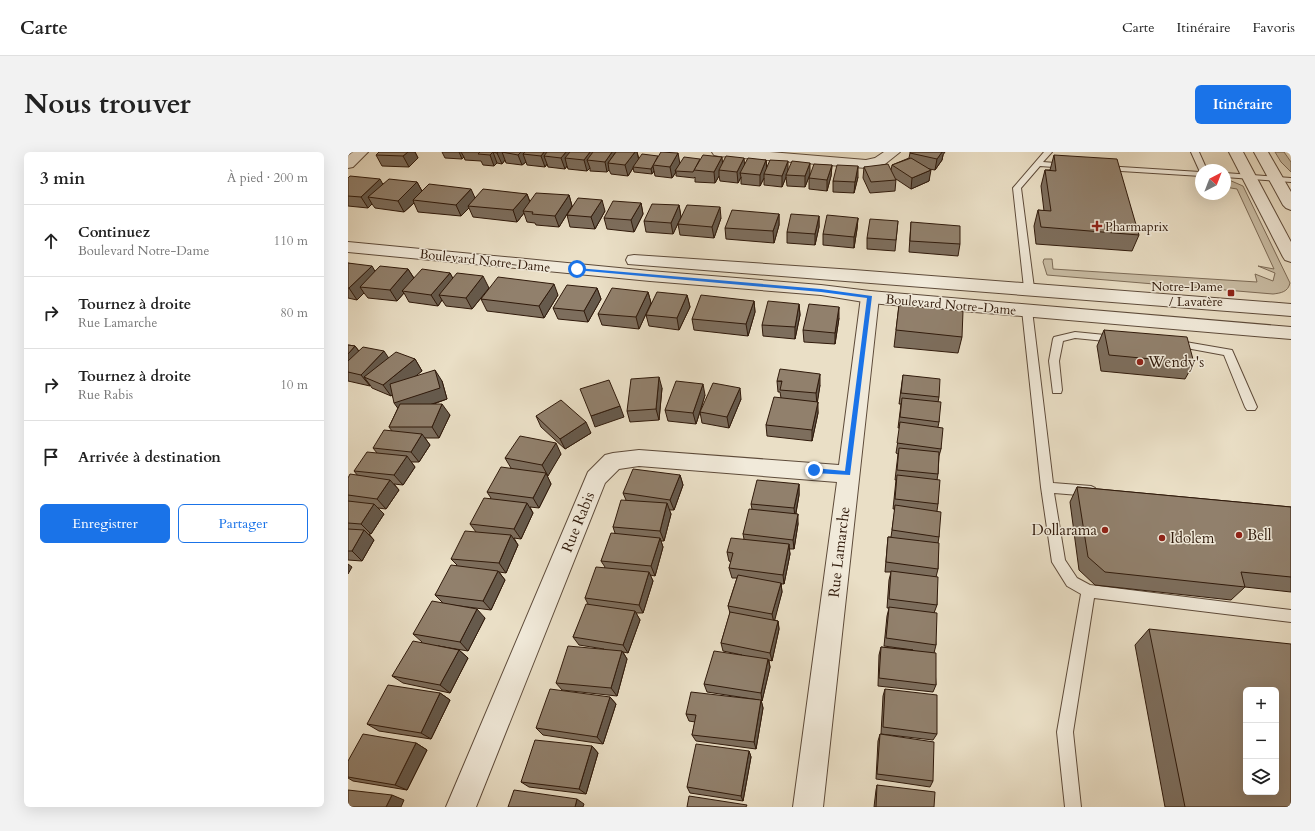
<!DOCTYPE html>
<html lang="fr">
<meta charset="utf-8">
<style>
:root{--surface:#fff;--page:#f2f2f2;--text:#222;--muted:#767676;--line:#e0e0e0;--accent:#1a73e8}
body{margin:0;font-family:Cardo,serif;background:var(--page);color:var(--text)}
.controls{position:absolute;right:12px;bottom:12px;display:grid;overflow:hidden;border-radius:6px;box-shadow:0 4px 16px #0002}
.controls button{width:36px;height:36px;display:grid;place-items:center;padding:0;border:0;border-bottom:1px solid var(--line);background:var(--surface);color:var(--text);font:20px sans-serif}
.compass{position:absolute;left:847px;top:12px;width:36px;height:36px;border-radius:50%;background:var(--surface);box-shadow:0 4px 16px #0002;rotate:42deg}
.stop{position:absolute;width:12px;height:12px;margin:-9px;border:3px solid #1a73e8;border-radius:50%;background:#fff}
.stop.end{background:#1a73e8;border-color:#fff;box-shadow:0 1px 4px #0008}
.list{margin:0;padding:0;list-style:none}
h2{display:flex;justify-content:space-between;align-items:center;height:52px;margin:0;padding:0 16px;font-size:17px}
h2 small{font-size:13px;font-weight:400;color:var(--muted)}
.list li{display:grid;grid-template-columns:26px 1fr auto;gap:12px;align-items:center;box-sizing:border-box;height:72px;padding:0 16px;border-top:1px solid var(--line)}
.list b{display:block;font-size:15px;white-space:nowrap}
.list p{margin:0;font-size:13px;white-space:nowrap;color:var(--muted)}
.list em{font-size:13px;font-style:normal;color:var(--muted)}
.actions{display:flex;gap:8px;padding:12px 16px}
.actions a{flex:1;padding:9px 0;border:1px solid var(--accent);border-radius:6px;text-align:center;font-size:14px;color:var(--accent)}
.actions .main{background:var(--accent);color:#fff}
.icon{flex:none;width:22px;height:22px;fill:none;stroke:currentColor;stroke-width:2;stroke-linecap:round;stroke-linejoin:round}
.map{position:relative;flex:none;width:943px;height:655px;overflow:hidden;border-radius:6px}
header{display:flex;align-items:center;gap:24px;box-sizing:border-box;height:56px;padding:0 20px;background:var(--surface);border-bottom:1px solid var(--line)}
header strong{font-size:19px}
nav{display:flex;gap:22px;margin-inline-start:auto;font-size:14px}
.intro{display:flex;align-items:center;justify-content:space-between;box-sizing:border-box;height:96px;padding:0 24px}
h1{margin:0;font-size:28px}
.button{padding:10px 18px;border-radius:6px;background:var(--accent);color:#fff;font-size:14px;font-weight:700}
main{display:flex;gap:24px;padding:0 24px}
aside{flex:1;background:var(--surface);border-radius:6px;box-shadow:0 4px 16px #0002}
.map>svg:first-child{display:block}
</style>
<header>
<strong>Carte</strong>
<nav><a>Carte</a><a>Itinéraire</a><a>Favoris</a></nav>
</header>
<div class="intro"><h1>Nous trouver</h1><a class="button">Itinéraire</a></div>
<main>
<aside>
<h2>3 min<small>À pied · 200 m</small></h2>
<ul class="list">
<li><svg class="icon" aria-label="ahead" viewBox="0 0 24 24"><path d="M12 20V5M6 11l6-6 6 6"/></svg><div><b>Continuez</b><p>Boulevard Notre-Dame</p></div><em>110 m</em></li>
<li><svg class="icon" aria-label="right" viewBox="0 0 24 24"><path d="M7 20v-9h11M14 6l5 5-5 5"/></svg><div><b>Tournez à droite</b><p>Rue Lamarche</p></div><em>80 m</em></li>
<li><svg class="icon" aria-label="right" viewBox="0 0 24 24"><path d="M7 20v-9h11M14 6l5 5-5 5"/></svg><div><b>Tournez à droite</b><p>Rue Rabis</p></div><em>10 m</em></li>
<li><svg class="icon" aria-label="arrive" viewBox="0 0 24 24"><path d="M6 21V4h12l-3 4 3 4H6"/></svg><div><b>Arrivée à destination</b></div></li>
</ul>
<div class="actions"><a class="main">Enregistrer</a><a>Partager</a></div>
</aside>
<div class="map">
<svg width="943" height="655" viewBox="0 0 943 655">
<rect width="100%" height="100%" fill="#eadfc6"/>
<filter id="stains"><feTurbulence type="fractalNoise" baseFrequency=".005" numOctaves="4"/><feColorMatrix values="0 0 0 0 .2 0 0 0 0 .09 0 0 0 0 .02 0 0 0 .5 -.17"/></filter>
<radialGradient id="worn" r=".72"><stop offset=".6" stop-color="#630" stop-opacity="0"/><stop offset="1" stop-color="#630" stop-opacity=".3"/></radialGradient>
<g fill="#cabea6" stroke="#7d6c58">
<polygon points="927,0 936,0 943,10 943,20 933,10"/>
<path d="M 877,28 L 881,28 L 895,34 L 942,131 C 940,140 933,141 925,142 L 699,123 L 695,110 L 696,107 L 704,107 L 705,117 L 909,130 L 907,122 L 925,129 L 927,121 L 910,114 L 926,117 L 889,37 L 877,35 Z"/>
</g>
<g fill="none" stroke-linecap="round" stroke-linejoin="round">
<defs>
<g id="service">
<polygon points="696,0 704,0 695,10 719,12 723,14 719,16 692,14 673,36 686,136 681,139 676,136 665,36"/>
<polygon points="843,0 851,0 859,18 853,18 853,24 757,18 753,16 757,14 852,20"/>
<polygon points="877,21 943,26 943,30 877,25"/>
<polygon points="679,155 684,158 705,331 743,334 747,336 749,339 747,342 743,344 706,341 717,408 729,426 742,433 943,458 943,470 746,446 725,580 733,655 717,655 709,580 733,442 719,434 704,410 693,335 674,158"/>
<polygon points="727,180 767,184 772,187 767,190 727,186 715,189 711,209 714,238 713,241 705,241 701,209 705,187 706,185"/>
<polygon points="826,188 884,198 909,255 907,258 899,258 897,255 876,203 822,193 821,191"/>
</g>
<g id="minor">
<polygon points="5,0 20,0 5,15 0,16 0,4"/>
<polygon points="364,0 422,0 518,8 527,6 536,0 552,0 537,12 518,16 371,4 366,3"/>
<polygon points="522,139 528,141 531,145 475,655 445,655 489,330 291,314 271,317 257,331 128,655 98,655 240,320 257,303 265,301 291,298 491,313 513,145 516,141"/>
</g>
<g id="tertiary">
<polygon points="881,0 895,0 943,90 943,110 937,108 935,105"/>
<polygon points="906,0 920,0 943,40 943,58 938,56 935,53"/>
<polygon points="0,90 302,119 473,133 522,139 943,175 943,187 522,151 473,143 302,129 0,100"/>
<polygon points="286,103 506,118 943,152 943,164 280,112 278,108 280,104"/>
</g>
</defs>
<use href="#service" stroke="#5e4b3a" stroke-width="2"/>
<use href="#minor" stroke="#5e4b3a" stroke-width="2"/>
<use href="#tertiary" stroke="#5e4b3a" stroke-width="2"/>
<use href="#service" fill="#f1eada" fill-rule="evenodd"/>
<use href="#minor" fill="#f1eada" fill-rule="evenodd"/>
<use href="#tertiary" fill="#f1eada" fill-rule="evenodd"/>
</g>
<g fill="#7d6e5d" stroke="#301a0b">
<polygon points="31,0 67,0 70,6 61,15 34,14 28,3"/>
<polygon points="94,0 289,0 291,7 332,12 375,10 396,13 418,8 419,15 462,22 457,35 439,34 438,25 434,35 416,33 416,26 412,34 393,32 393,25 390,31 372,29 371,24 367,31 347,30 347,25 346,26 328,24 328,20 324,26 307,24 306,19 304,22 286,20 285,16 280,24 263,22 261,18 259,20 242,19 242,16 239,19 220,17 219,14 217,17 200,15 199,12 197,15 179,13 178,10 174,13 158,11 157,8 154,12 149,11 146,14 135,13 133,9 117,8 116,5 114,7 97,6"/>
<polygon points="562,1 595,3 594,8 587,18 581,17 581,29 563,37 548,27 547,39 522,41 515,26 516,15 543,18 544,13 561,6"/>
<polygon points="706,3 791,83 784,99 688,92 686,74 690,58 696,59 693,34 697,18 702,18"/>
<polygon points="484,13 483,24 479,39 461,37 461,26"/>
<polygon points="510,25 506,41 485,40 485,29"/>
<polygon points="0,26 35,32 69,30 74,39 127,46 179,42 182,50 221,43 224,54 211,75 188,73 187,71 179,70 176,61 169,70 125,65 121,56 113,64 70,60 66,51 56,60 27,56 24,52 20,56 0,54"/>
<polygon points="293,51 295,62 286,80 259,77 256,66"/>
<polygon points="331,53 333,65 325,82 298,80 296,69"/>
<polygon points="257,59 247,77 222,75 219,63"/>
<polygon points="431,62 431,73 426,91 378,87 377,76"/>
<polygon points="471,64 471,75 467,93 439,91 439,80"/>
<polygon points="373,66 366,86 332,83 330,72"/>
<polygon points="510,66 509,77 506,96 475,93 475,82"/>
<polygon points="550,69 547,99 519,97 519,86"/>
<polygon points="563,70 612,92 610,104 561,100"/>
<polygon points="0,111 27,119 60,117 66,126 102,121 105,127 141,136 124,157 98,154 94,148 90,154 61,150 56,141 49,149 20,146 16,141 9,148 0,146"/>
<polygon points="249,136 253,147 240,170 210,167 205,156"/>
<polygon points="300,140 303,151 291,177 254,173 250,162"/>
<polygon points="210,143 196,166 139,159 133,147"/>
<polygon points="339,143 342,155 331,178 301,174 298,163"/>
<polygon points="406,149 407,160 400,184 346,178 344,167"/>
<polygon points="451,152 452,163 447,187 415,184 414,173"/>
<polygon points="551,153 614,185 610,201 546,195"/>
<polygon points="491,166 487,192 456,190 455,178"/>
<polygon points="756,178 846,211 837,227 753,219 749,194"/>
<polygon points="0,193 7,194 11,199 41,206 67,207 74,219 68,223 94,229 99,247 86,252 102,263 91,286 77,286 82,293 71,310 63,310 67,315 55,333 46,332 51,338 38,357 30,356 36,362 23,382 21,382 26,388 14,409 0,408 0,326 10,324 6,319 29,301 25,296 44,279 41,275 50,256 44,243 43,244 24,236 22,233 22,234 0,229"/>
<polygon points="555,223 591,245 590,250 591,270 590,275 593,297 591,304 590,322 589,328 590,352 589,359 591,385 590,391 590,417 588,425 589,453 586,461 588,493 586,501 588,533 585,540 530,534 531,503 533,495 565,498 536,494 539,464 541,456 539,456 541,428 543,420 537,420 540,385 543,385 547,357 545,357 548,328 547,328 550,302 548,301 552,276 550,276 553,252 551,252"/>
<polygon points="429,229 472,233 469,250 470,261 464,289 419,284 418,273 433,246 432,240 430,240"/>
<polygon points="314,236 311,268 282,270 279,259"/>
<polygon points="357,243 352,260 393,247 381,276 354,271 352,260 348,272 320,269 317,258"/>
<polygon points="188,264 243,281 217,297 193,275"/>
<polygon points="213,302 199,324 203,332 191,356 182,355 185,361 173,387 166,386 170,393 158,421 151,420 157,428 143,458 104,453 137,466 120,499 90,494 111,498 120,506 102,541 55,531 44,524 74,490 65,482 95,451 87,443 109,413 103,407 128,380 122,372 143,346 139,340 163,316 157,306"/>
<polygon points="332,323 335,333 326,358 321,358 323,362 316,389 313,389 315,395 307,424 302,423 305,429 295,461 288,461 292,468 280,501 275,500 279,507 269,544 214,538 208,531 256,497 231,493 225,485 240,452 237,446 257,415 253,409 267,381 265,375 278,348 275,341"/>
<polygon points="451,332 451,343 448,361 450,372 446,397 441,397 442,402 436,432 433,432 434,440 426,468 430,469 431,477 424,509 421,508 422,515 414,549 413,548 415,556 408,597 348,589 344,583 347,570 341,569 338,562 411,548 359,540 356,532 394,503 375,499 373,491 382,461 380,454 389,426 384,426 381,416 383,410 381,409 379,400 396,387 395,382 404,357 403,352"/>
<polygon points="729,335 943,355 943,440 897,435 883,448 747,433 731,418 722,350"/>
<polygon points="801,477 943,655 817,655 787,493"/>
<polygon points="537,537 589,582 585,588 533,582 535,544"/>
<polygon points="92,541 102,548 83,587 31,579 19,572"/>
<polygon points="262,545 268,552 255,592 195,583 188,576"/>
<polygon points="532,582 585,629 582,635 528,627 530,589"/>
<polygon points="68,591 79,598 59,638 5,629 0,626 0,609"/>
<polygon points="244,594 250,601 238,642 181,635 173,630"/>
<polygon points="401,599 403,605 395,649 342,641 339,635"/>
<polygon points="529,633 586,655 526,655 528,638"/>
</g>
<g fill="#665a4c" stroke="#301a0b">
<polygon points="60,0 67,0 70,6 61,15 55,4"/>
<polygon points="111,0 113,0 116,5 114,7"/>
<polygon points="145,0 149,11 146,14 142,3"/>
<polygon points="150,0 165,0 154,0 157,8 154,12 149,1"/>
<polygon points="173,0 187,0 175,2 178,10 174,13 170,3"/>
<polygon points="196,0 205,0 196,4 199,12 197,15 193,4"/>
<polygon points="218,0 227,0 217,6 219,14 217,17 213,6"/>
<polygon points="242,0 247,0 239,8 242,16 239,19 236,8"/>
<polygon points="264,0 268,0 260,11 261,18 259,20 257,10"/>
<polygon points="287,0 289,0 291,9 285,15 285,16 280,24 277,13"/>
<polygon points="594,0 597,0 595,3 594,8 587,18 589,7"/>
<polygon points="330,1 332,12 327,19 328,20 324,26 322,15"/>
<polygon points="374,5 375,16 371,18 371,24 367,31 366,20"/>
<polygon points="396,6 397,17 392,21 393,25 390,31 389,20"/>
<polygon points="418,8 419,19 416,22 416,26 412,34 412,23"/>
<polygon points="440,9 440,20 438,23 438,25 434,35 434,24"/>
<polygon points="462,11 462,22 457,35 457,24"/>
<polygon points="484,13 483,24 479,39 479,28"/>
<polygon points="305,14 306,19 304,22 303,17"/>
<polygon points="510,14 510,25 506,41 507,30"/>
<polygon points="583,18 581,29 563,37 564,26"/>
<polygon points="32,27 38,38 20,45 24,52 20,56 13,45"/>
<polygon points="69,30 75,41 65,48 66,51 56,60 50,49"/>
<polygon points="123,37 128,48 120,54 121,56 113,64 108,53"/>
<polygon points="179,42 183,53 175,59 176,61 169,70 165,58"/>
<polygon points="221,43 224,54 211,75 207,64"/>
<polygon points="254,48 257,59 247,77 243,65"/>
<polygon points="293,51 295,62 286,80 283,68"/>
<polygon points="331,53 333,65 325,82 323,71"/>
<polygon points="372,55 373,66 366,86 364,75"/>
<polygon points="431,62 431,73 426,91 425,79"/>
<polygon points="471,64 471,75 467,93 467,82"/>
<polygon points="510,66 509,77 506,96 506,85"/>
<polygon points="24,114 31,126 12,135 16,141 9,148 1,136"/>
<polygon points="60,117 67,128 54,139 56,141 49,149 42,138"/>
<polygon points="102,121 108,132 91,143 94,148 90,154 83,143"/>
<polygon points="135,124 141,136 124,157 118,146"/>
<polygon points="206,132 210,143 196,166 191,154"/>
<polygon points="249,136 253,147 240,170 236,159"/>
<polygon points="300,140 303,151 291,177 288,165"/>
<polygon points="339,143 342,155 331,178 329,166"/>
<polygon points="406,149 407,160 400,184 398,172"/>
<polygon points="451,152 452,163 447,187 447,175"/>
<polygon points="491,155 491,166 487,192 487,181"/>
<polygon points="7,194 15,205 0,220 0,202"/>
<polygon points="36,199 44,211 16,225 22,233 22,234 13,223"/>
<polygon points="67,207 74,219 43,244 35,233"/>
<polygon points="87,218 94,229 99,247 54,262 46,251"/>
<polygon points="472,222 472,233 469,253 468,241"/>
<polygon points="311,225 314,236 311,268 308,257"/>
<polygon points="355,232 357,243 348,272 345,261"/>
<polygon points="392,236 393,247 381,276 379,265"/>
<polygon points="470,250 470,261 464,289 464,278"/>
<polygon points="94,252 102,263 91,286 84,275"/>
<polygon points="272,254 276,265 247,275 243,264"/>
<polygon points="238,270 243,281 217,297 212,287"/>
<polygon points="74,282 82,293 71,310 63,300"/>
<polygon points="208,291 213,302 200,324 194,313"/>
<polygon points="59,304 67,315 55,333 46,323"/>
<polygon points="198,321 203,332 191,356 185,346"/>
<polygon points="332,323 335,333 326,358 322,348"/>
<polygon points="42,328 51,338 38,357 29,347"/>
<polygon points="451,332 451,343 447,366 446,356"/>
<polygon points="179,351 185,361 173,387 166,377"/>
<polygon points="319,351 323,362 316,389 312,379"/>
<polygon points="26,352 36,362 23,382 13,372"/>
<polygon points="450,362 450,372 446,397 445,388"/>
<polygon points="16,378 26,388 14,409 4,399"/>
<polygon points="163,383 170,393 158,421 151,411"/>
<polygon points="312,386 315,395 307,424 303,414"/>
<polygon points="441,392 442,402 436,432 435,423"/>
<polygon points="0,412 4,415 0,422"/>
<polygon points="150,419 157,428 143,458 135,449"/>
<polygon points="301,420 305,429 295,461 291,453"/>
<polygon points="433,431 434,440 426,471 424,462"/>
<polygon points="129,457 137,466 120,499 112,490"/>
<polygon points="287,459 292,468 280,501 275,493"/>
<polygon points="430,469 431,477 424,509 422,501"/>
<polygon points="111,498 120,506 102,541 92,533"/>
<polygon points="274,499 279,507 269,544 263,536"/>
<polygon points="420,507 422,515 414,549 413,541"/>
<polygon points="92,541 102,548 83,587 73,581"/>
<polygon points="262,545 268,552 255,592 249,585"/>
<polygon points="413,548 415,556 408,597 406,590"/>
<polygon points="68,591 79,598 59,638 47,633"/>
<polygon points="244,594 250,601 238,642 231,637"/>
<polygon points="401,599 403,605 395,649 393,644"/>
<polygon points="44,643 56,648 53,655 38,655"/>
<polygon points="229,647 236,652 235,655 227,655"/>
</g>
<g fill="#91806c" stroke="#301a0b" fill-rule="evenodd">
<polygon points="31,0 60,0 55,4 28,3"/>
<polygon points="132,0 150,0 149,1 145,0 142,3 130,2"/>
<polygon points="154,0 173,0 170,3"/>
<polygon points="177,0 196,0 193,4 175,2"/>
<polygon points="199,0 218,0 213,6 196,4"/>
<polygon points="222,0 242,0 236,8 217,6"/>
<polygon points="245,0 264,0 257,10 239,8"/>
<polygon points="268,0 287,0 277,13 260,11"/>
<polygon points="313,0 330,1 322,15 305,13"/>
<polygon points="562,0 594,0 589,7 562,1"/>
<polygon points="294,2 310,4 303,17 285,15"/>
<polygon points="355,3 374,5 366,20 346,18"/>
<polygon points="706,3 769,7 791,83 693,75 690,58 703,59 697,18 708,19"/>
<polygon points="378,4 396,6 389,20 371,18"/>
<polygon points="336,5 352,7 345,20 327,19"/>
<polygon points="400,6 418,8 412,23 392,21"/>
<polygon points="563,6 583,18 564,26 544,13"/>
<polygon points="422,8 440,9 434,24 416,22"/>
<polygon points="444,9 462,11 457,24 438,23"/>
<polygon points="466,12 484,13 479,28 461,26"/>
<polygon points="540,12 548,28 523,30 516,15"/>
<polygon points="489,13 510,14 507,30 485,29"/>
<polygon points="2,24 32,27 13,45 0,44 0,26"/>
<polygon points="41,27 69,30 50,49 20,45"/>
<polygon points="81,32 123,37 108,53 65,48"/>
<polygon points="135,37 179,42 165,58 120,54"/>
<polygon points="188,41 221,43 207,64 184,62 185,60 175,59"/>
<polygon points="230,46 254,48 243,65 219,63"/>
<polygon points="265,49 293,51 283,68 256,66"/>
<polygon points="304,52 331,53 323,71 296,69"/>
<polygon points="339,53 372,55 364,75 330,72"/>
<polygon points="384,58 431,62 425,79 377,76"/>
<polygon points="443,62 471,64 467,82 439,80"/>
<polygon points="479,63 510,66 506,85 475,82"/>
<polygon points="522,67 550,69 548,88 519,86"/>
<polygon points="563,70 612,74 612,92 562,89"/>
<polygon points="0,111 24,114 1,136 0,136"/>
<polygon points="32,114 60,117 42,138 12,135"/>
<polygon points="74,117 102,121 83,143 54,139"/>
<polygon points="109,121 135,124 118,146 91,143"/>
<polygon points="150,125 206,132 191,154 133,147"/>
<polygon points="219,133 249,136 236,159 205,156"/>
<polygon points="264,136 300,140 288,165 250,162"/>
<polygon points="309,140 339,143 329,166 298,163"/>
<polygon points="353,143 406,149 398,172 344,167"/>
<polygon points="420,149 451,152 447,175 414,173"/>
<polygon points="461,152 491,155 487,181 455,178"/>
<polygon points="551,153 615,159 614,185 548,178"/>
<polygon points="756,178 839,185 846,211 761,203"/>
<polygon points="0,193 7,194 0,202"/>
<polygon points="15,195 36,199 13,223 0,220 0,209"/>
<polygon points="48,200 67,207 35,233 16,225"/>
<polygon points="432,217 472,222 468,241 432,238 434,229 429,229"/>
<polygon points="87,218 92,236 46,251 42,232"/>
<polygon points="555,223 592,227 591,245 553,241"/>
<polygon points="311,225 308,257 279,259 283,227"/>
<polygon points="261,228 272,254 243,264 232,237"/>
<polygon points="328,229 355,232 345,261 317,258"/>
<polygon points="365,231 392,236 379,265 352,260"/>
<polygon points="426,245 470,250 464,278 418,273"/>
<polygon points="554,246 593,250 591,270 552,265"/>
<polygon points="213,248 238,270 212,287 188,264"/>
<polygon points="52,252 94,252 84,275 41,275"/>
<polygon points="552,270 595,276 593,297 549,291"/>
<polygon points="36,278 74,282 63,300 25,296"/>
<polygon points="172,284 208,291 194,313 157,306"/>
<polygon points="551,296 591,300 590,322 549,318"/>
<polygon points="19,300 59,304 46,323 6,319"/>
<polygon points="153,315 198,321 185,346 139,340"/>
<polygon points="285,317 332,323 322,348 275,341"/>
<polygon points="2,322 42,328 29,347 0,343 0,326"/>
<polygon points="549,323 592,328 590,352 547,347"/>
<polygon points="409,328 451,332 446,356 403,352"/>
<polygon points="729,335 943,355 943,425 893,420 897,435 757,420 740,405"/>
<polygon points="136,346 179,351 166,377 122,372"/>
<polygon points="273,348 319,351 312,379 265,375"/>
<polygon points="0,349 26,352 13,372 0,371"/>
<polygon points="547,353 593,360 591,385 544,378"/>
<polygon points="401,357 450,362 445,388 395,382"/>
<polygon points="0,377 16,378 4,399 0,399"/>
<polygon points="117,379 163,383 151,411 103,407"/>
<polygon points="263,381 312,386 303,414 253,409"/>
<polygon points="540,385 591,391 590,417 538,410"/>
<polygon points="383,386 441,392 435,423 381,416 385,401 379,400"/>
<polygon points="103,413 150,419 135,449 87,443"/>
<polygon points="248,415 301,420 291,453 237,446"/>
<polygon points="543,419 590,425 589,453 541,447"/>
<polygon points="390,423 433,431 424,462 380,454"/>
<polygon points="84,449 129,457 112,490 65,482"/>
<polygon points="238,452 287,459 275,493 225,485"/>
<polygon points="541,455 589,461 588,493 538,486"/>
<polygon points="382,460 430,469 422,501 373,491"/>
<path d="M 801,477 L 943,492 L 943,655 L 837,655 ZM 898,538 L 928,538 L 928,640 L 898,640 Z"/>
<polygon points="65,489 111,498 92,533 44,524"/>
<polygon points="220,494 274,499 263,536 208,531"/>
<polygon points="533,495 588,501 588,533 531,526"/>
<polygon points="366,499 420,507 413,541 356,532"/>
<polygon points="40,533 92,541 73,581 19,572"/>
<polygon points="202,537 262,545 249,585 188,576"/>
<polygon points="537,537 589,543 589,582 535,575"/>
<polygon points="343,540 413,548 406,590 344,583 348,563 338,562"/>
<polygon points="15,582 68,591 47,633 0,625 0,609"/>
<polygon points="532,582 586,590 585,629 529,622"/>
<polygon points="187,588 244,594 231,637 173,630"/>
<polygon points="348,592 401,599 393,644 339,635"/>
<polygon points="529,633 587,640 586,655 528,655"/>
<polygon points="0,638 44,643 38,655 0,655"/>
<polygon points="166,638 229,647 227,655 160,655"/>
<polygon points="341,644 399,653 398,655 339,655"/>
</g>
<polygon fill="#1a73e8" points="229,116 473,137 524,144 502,323 466,321 463,318 466,316 497,319 519,146 473,140 227,118"/>
<g fill="#8f2418" stroke="#f1eada" stroke-width="1.5">
<path d="M747 68h4v4h4v4h-4v4h-4v-4h-4v-4h4z"/>
<rect x="879" y="137" width="8" height="8" rx="2"/>
<circle cx="792" cy="210" r="4"/>
<circle cx="757" cy="378" r="4"/>
<circle cx="891" cy="383" r="4"/>
<circle cx="814" cy="386" r="4"/>
</g>
<g text-anchor="middle" stroke-width="3" stroke-linejoin="round" paint-order="stroke">
<g font-size="13" fill="#301a0b" stroke="#f1eada" text-anchor="start">
<text x="757" y="79">Pharmaprix</text>
<text x="875" y="139" text-anchor="end">Notre-Dame<tspan x="875" dy="15">/ Lavatère</tspan></text>
</g>
<g font-size="13" fill="#301a0b" stroke="#f1eada">
<text transform="translate(137 108) rotate(6)" y="5">Boulevard Notre-Dame</text>
<text transform="translate(603 152) rotate(5)" y="5">Boulevard Notre-Dame</text>
</g>
<g font-size="15" fill="#301a0b" stroke="#f1eada" text-anchor="start">
<text x="800" y="215">Wendy's</text>
<text x="749" y="383" text-anchor="end">Dollarama</text>
<text x="899" y="388">Bell</text>
<text x="822" y="391">Idolem</text>
</g>
<g font-size="15" fill="#301a0b" stroke="#f1eada">
<text transform="translate(230 370) rotate(-68)" y="5">Rue Rabis</text>
<text transform="translate(491 400) rotate(-83)" y="5">Rue Lamarche</text>
</g>
</g>
<rect width="100%" height="100%" filter="url(#stains)"/>
<rect width="100%" height="100%" fill="url(#worn)"/>
</svg>
<div class="controls">
<button>+</button>
<button>−</button>
<button><svg class="icon" aria-label="layers" viewBox="0 0 24 24"><path d="M12 4l9 5-9 5-9-5zM3 14l9 5 9-5"/></svg></button>
</div>
<svg class="compass" viewBox="-18 -18 36 36"><path d="M0-13l5 13h-10z" fill="#e53935"/><path d="M0 13l5-13h-10z" fill="#767676"/></svg>
<div class="stop" style="left:229px;top:117px"></div>
<div class="stop end" style="left:466px;top:318px"></div>
</div>
</main>
